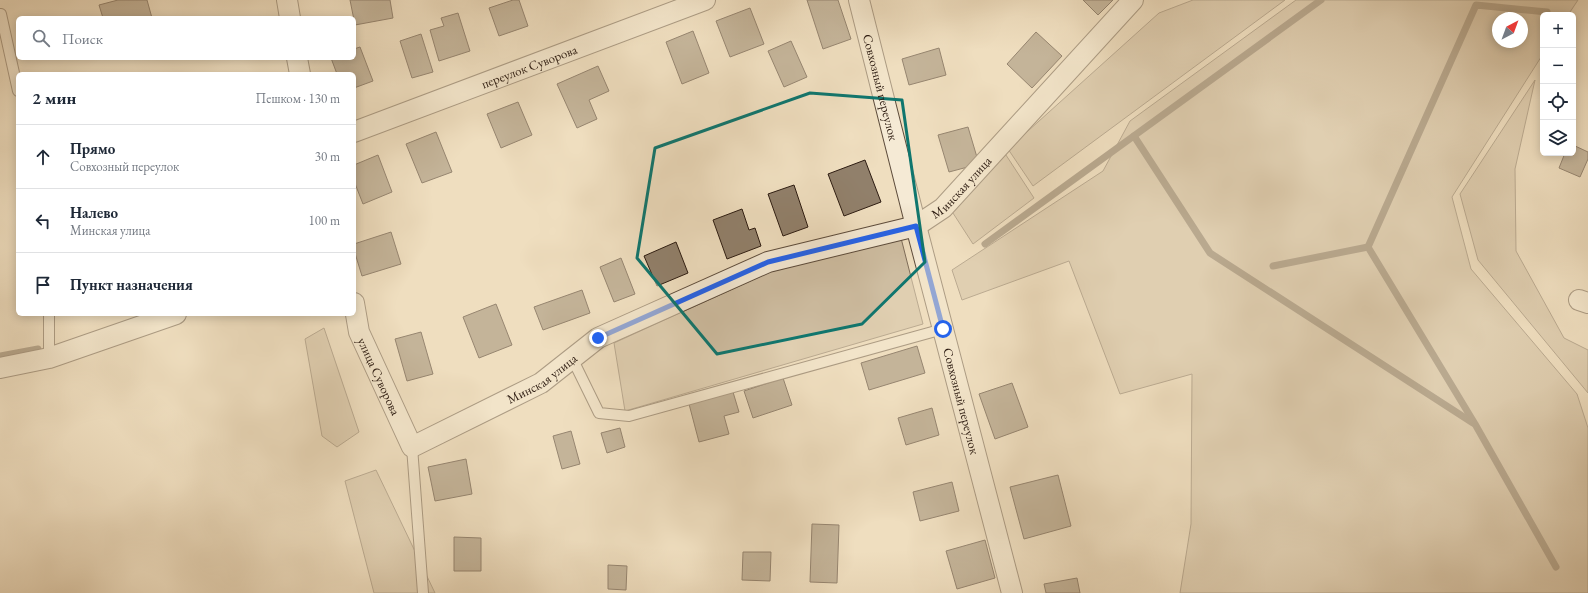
<!DOCTYPE html>
<html lang="ru">
<meta charset="utf-8">
<style>
:root{--surface:#fff;--page:#f2f2f3;--text:#1f2937;--muted:#747a83;--line:#e0e1e3}
body{margin:0;font-family:"EB Garamond",serif;background:var(--page);color:var(--text)}
.controls{position:absolute;right:12px;top:12px;display:grid;overflow:hidden;border-radius:6px;box-shadow:0 2px 10px #0003}
.controls button{width:36px;height:36px;display:grid;place-items:center;padding:0;border:0;border-bottom:1px solid var(--line);background:var(--surface);color:var(--text);font:20px sans-serif}
.compass{position:absolute;left:1492px;top:12px;width:36px;height:36px;border-radius:50%;background:var(--surface);box-shadow:0 2px 10px #0003;rotate:41deg}
.stop{position:absolute;width:12px;height:12px;margin:-9px;border:3px solid #2563eb;border-radius:50%;background:#fff}
.stop.end{background:#2563eb;border-color:#fff;box-shadow:0 1px 4px #0008}
.list{margin:0;padding:0;list-style:none}
h2{display:flex;justify-content:space-between;align-items:center;height:52px;margin:0;padding:0 16px;font-size:17px}
h2 small{font-size:13px;font-weight:400;color:var(--muted)}
.list li{display:grid;grid-template-columns:26px 1fr auto;gap:12px;align-items:center;box-sizing:border-box;height:64px;padding:0 16px;border-top:1px solid var(--line)}
.list b{display:block;font-size:15px;white-space:nowrap}
.list p{margin:0;font-size:13px;white-space:nowrap;color:var(--muted)}
.list em{font-size:13px;font-style:normal;color:var(--muted)}
.icon{flex:none;width:22px;height:22px;fill:none;stroke:currentColor;stroke-width:2;stroke-linecap:round;stroke-linejoin:round}
.map{position:relative;flex:none;width:1588px;height:593px;overflow:hidden}
.search{position:absolute;background:var(--surface);box-shadow:0 2px 10px #0003;left:16px;top:16px;width:340px;height:44px;display:flex;align-items:center;gap:10px;box-sizing:border-box;padding:0 14px;border-radius:6px;color:var(--muted);font-size:15px}
.panel{position:absolute;background:var(--surface);box-shadow:0 2px 10px #0003;left:16px;top:72px;width:340px;height:244px;border-radius:6px}
.map>svg:first-child{display:block}
</style>
<div class="map">
<svg width="1588" height="593" viewBox="0 0 1588 593">
<rect width="100%" height="100%" fill="#efdebf"/>
<filter id="stains"><feTurbulence type="fractalNoise" baseFrequency=".005" numOctaves="4"/><feColorMatrix values="0 0 0 0 .2 0 0 0 0 .09 0 0 0 0 .02 0 0 0 .5 -.17"/></filter>
<radialGradient id="worn" r=".72"><stop offset=".6" stop-color="#630" stop-opacity="0"/><stop offset="1" stop-color="#630" stop-opacity=".3"/></radialGradient>
<g fill="#cebda1" stroke="#7d6c59" fill-rule="evenodd">
<polygon points="1193,0 1285,0 1033,186 1008,149 1159,13"/>
<path d="M 1296,0 L 1578,0 L 1568,15 L 1543,15 L 1543,54 L 1452,197 L 1471,269 L 1577,394 L 1588,428 L 1588,593 L 1180,593 L 1191,524 L 1192,374 L 1120,394 L 1069,261 L 962,300 L 952,270 L 1103,171 L 1130,121 ZM 1498,18 L 1522,18 L 1522,42 L 1498,42 Z"/>
<polygon points="1535,80 1515,169 1516,251 1564,338 1588,350 1588,393 1478,260 1460,194"/>
<polygon points="1004,152 1034,198 973,244 951,210"/>
<polygon points="901,238 923,324 625,411 614,343 770,272"/>
<polygon points="324,328 359,432 337,447 322,436 305,339"/>
<polygon points="376,470 435,593 374,593 345,481"/>
</g>
<g fill="none" stroke-linecap="round" stroke-linejoin="round">
<g stroke="#796856" stroke-width="7">
<polyline points="1547,12 1476,5 1368,247 1475,424 1556,567"/>
<polyline points="1134,136 1210,253 1473,423"/>
<polyline points="985,244 1321,0"/>
<polyline points="1273,266 1368,247"/>
<polyline points="0,356 38,349"/>
</g>
</g>
<g fill="#91806b" stroke="#2c1b11">
<polygon points="118,0 147,0 152,18 103,18 99,5"/>
<polygon points="350,0 390,0 393,18 355,25"/>
<polygon points="513,0 519,0 528,26 499,36 489,8"/>
<polygon points="807,0 838,0 851,39 823,49"/>
<polygon points="1083,0 1113,0 1098,15"/>
<polygon points="750,8 764,44 730,57 716,21"/>
<polygon points="458,13 470,51 439,61 430,30 444,26 441,18"/>
<polygon points="693,31 709,73 682,84 666,42"/>
<polygon points="1036,32 1062,56 1032,88 1007,64"/>
<polygon points="421,34 433,72 412,78 400,41"/>
<polygon points="791,41 807,77 784,87 768,51"/>
<polygon points="360,47 373,81 354,88 354,74 337,74 331,58 354,58 354,49"/>
<polygon points="939,48 946,75 909,85 902,59"/>
<polygon points="598,66 609,91 589,100 597,119 577,128 557,84"/>
<polygon points="518,102 532,135 501,148 487,114"/>
<polygon points="968,127 979,164 949,172 938,135"/>
<polygon points="436,132 452,172 422,183 406,144"/>
<polygon points="1573,145 1588,152 1588,159 1580,177 1559,168 1565,153 1573,153"/>
<polygon points="378,155 392,192 363,204 354,181 354,165"/>
<polygon points="865,160 881,202 844,216 828,174"/>
<polygon points="794,185 808,227 783,236 768,194"/>
<polygon points="742,209 749,230 755,228 761,246 727,259 713,220"/>
<polygon points="391,232 401,264 362,276 354,250 354,244"/>
<polygon points="676,242 688,273 657,286 644,256"/>
<polygon points="621,258 635,294 614,302 600,267"/>
<polygon points="582,290 590,313 543,330 534,307"/>
<polygon points="496,304 512,345 479,358 463,317"/>
<polygon points="421,332 433,374 407,381 395,339"/>
<polygon points="917,346 925,373 869,390 861,363"/>
<polygon points="783,378 792,405 753,418 744,391"/>
<polygon points="1012,383 1028,427 995,439 979,394"/>
<polygon points="733,392 739,412 724,416 729,434 699,442 689,404"/>
<polygon points="932,408 939,435 906,445 898,418"/>
<polygon points="620,428 625,447 607,453 601,433"/>
<polygon points="571,431 580,464 562,469 553,436"/>
<polygon points="466,459 472,494 435,501 428,467"/>
<polygon points="1058,475 1071,526 1024,539 1010,487"/>
<polygon points="952,482 959,511 920,521 913,492"/>
<polygon points="812,524 839,525 837,583 810,582"/>
<polygon points="454,537 481,538 481,571 454,571"/>
<polygon points="985,540 995,578 957,589 946,551"/>
<polygon points="743,552 771,552 770,581 742,580"/>
<polygon points="608,565 627,566 626,590 608,589"/>
<polygon points="1077,578 1080,593 1046,593 1044,584"/>
</g>
<g fill="none" stroke-linecap="round" stroke-linejoin="round">
<defs>
<g id="service">
<polyline points="1,14 18,91"/>
<polyline points="49,314 49,358"/>
<polyline points="572,358 599,413 629,416 943,329"/>
<polyline points="412,447 423,593"/>
</g>
<g id="minor">
<polyline points="287,0 290,18"/>
<path id="s1" d="M 859,0 L 916,226 L 1012,593"/>
<polyline points="297,58 300,74"/>
<path id="s2" d="M 354,132 L 705,0"/>
<polyline points="1579,300 1588,303"/>
<path id="s3" d="M 354,303 L 359,332 L 412,447 L 541,383 L 598,338 L 768,262 L 916,226 L 943,208 L 1133,0"/>
<polyline points="0,368 49,358 176,314"/>
</g>
</defs>
<use href="#service" stroke="#5d4c3c" stroke-width="12"/>
<use href="#minor" stroke="#5d4c3c" stroke-width="22"/>
<use href="#service" stroke="#f5ead5" stroke-width="10"/>
<use href="#minor" stroke="#f5ead5" stroke-width="20"/>
</g>
<g fill="none" stroke-linecap="round" stroke-linejoin="round">
<polyline stroke="#2563eb" stroke-width="5" points="598,338 768,262 916,226 943,329"/>
</g>
<path d="M0 0H1588V593H0ZM 810,93 L 902,100 L 925,262 L 862,324 L 717,354 L 637,258 L 655,148 Z" fill="#efdebf" fill-opacity=".55" fill-rule="evenodd"/>
<path fill="none" stroke="#0f766e" stroke-width="3" stroke-linejoin="round" d="M 810,93 L 902,100 L 925,262 L 862,324 L 717,354 L 637,258 L 655,148 Z"/>
<g text-anchor="middle" stroke-width="3" stroke-linejoin="round" paint-order="stroke">
<g font-size="13" fill="#2c1b11" stroke="#f5ead5">
<text dy="5" stroke="none"><textPath href="#s2" startOffset="187">переулок Суворова</textPath></text>
<text dy="5" stroke="none"><textPath href="#s1" startOffset="90">Совхозный переулок</textPath></text>
<text dy="5" stroke="none"><textPath href="#s3" startOffset="771">Минская улица</textPath></text>
<text dy="5" stroke="none"><textPath href="#s3" startOffset="78">улица Суворова</textPath></text>
<text dy="5" stroke="none"><textPath href="#s3" startOffset="303">Минская улица</textPath></text>
<text dy="5" stroke="none"><textPath href="#s1" startOffset="414">Совхозный переулок</textPath></text>
</g>
</g>
<rect width="100%" height="100%" filter="url(#stains)"/>
<rect width="100%" height="100%" fill="url(#worn)"/>
</svg>
<div class="controls">
<button>+</button>
<button>−</button>
<button><svg class="icon" aria-label="locate" viewBox="0 0 24 24"><circle cx="12" cy="12" r="6"/><path d="M12 2v4M12 18v4M2 12h4M18 12h4"/></svg></button>
<button><svg class="icon" aria-label="layers" viewBox="0 0 24 24"><path d="M12 4l9 5-9 5-9-5zM3 14l9 5 9-5"/></svg></button>
</div>
<svg class="compass" viewBox="-18 -18 36 36"><path d="M0-13l5 13h-10z" fill="#e53935"/><path d="M0 13l5-13h-10z" fill="#747a83"/></svg>
<div class="stop" style="left:943px;top:329px"></div>
<div class="stop end" style="left:598px;top:338px"></div>
<div class="search"><svg class="icon" aria-label="search" viewBox="0 0 24 24"><circle cx="10" cy="10" r="6"/><path d="M15 15l6 6"/></svg>Поиск</div>
<section class="panel">
<h2>2 мин<small>Пешком · 130 m</small></h2>
<ul class="list">
<li><svg class="icon" aria-label="ahead" viewBox="0 0 24 24"><path d="M12 20V5M6 11l6-6 6 6"/></svg><div><b>Прямо</b><p>Совхозный переулок</p></div><em>30 m</em></li>
<li><svg class="icon" aria-label="left" viewBox="0 0 24 24"><path d="M17 20v-9H6M10 6l-5 5 5 5"/></svg><div><b>Налево</b><p>Минская улица</p></div><em>100 m</em></li>
<li><svg class="icon" aria-label="arrive" viewBox="0 0 24 24"><path d="M6 21V4h12l-3 4 3 4H6"/></svg><div><b>Пункт назначения</b></div></li>
</ul>
</section>
</div>
